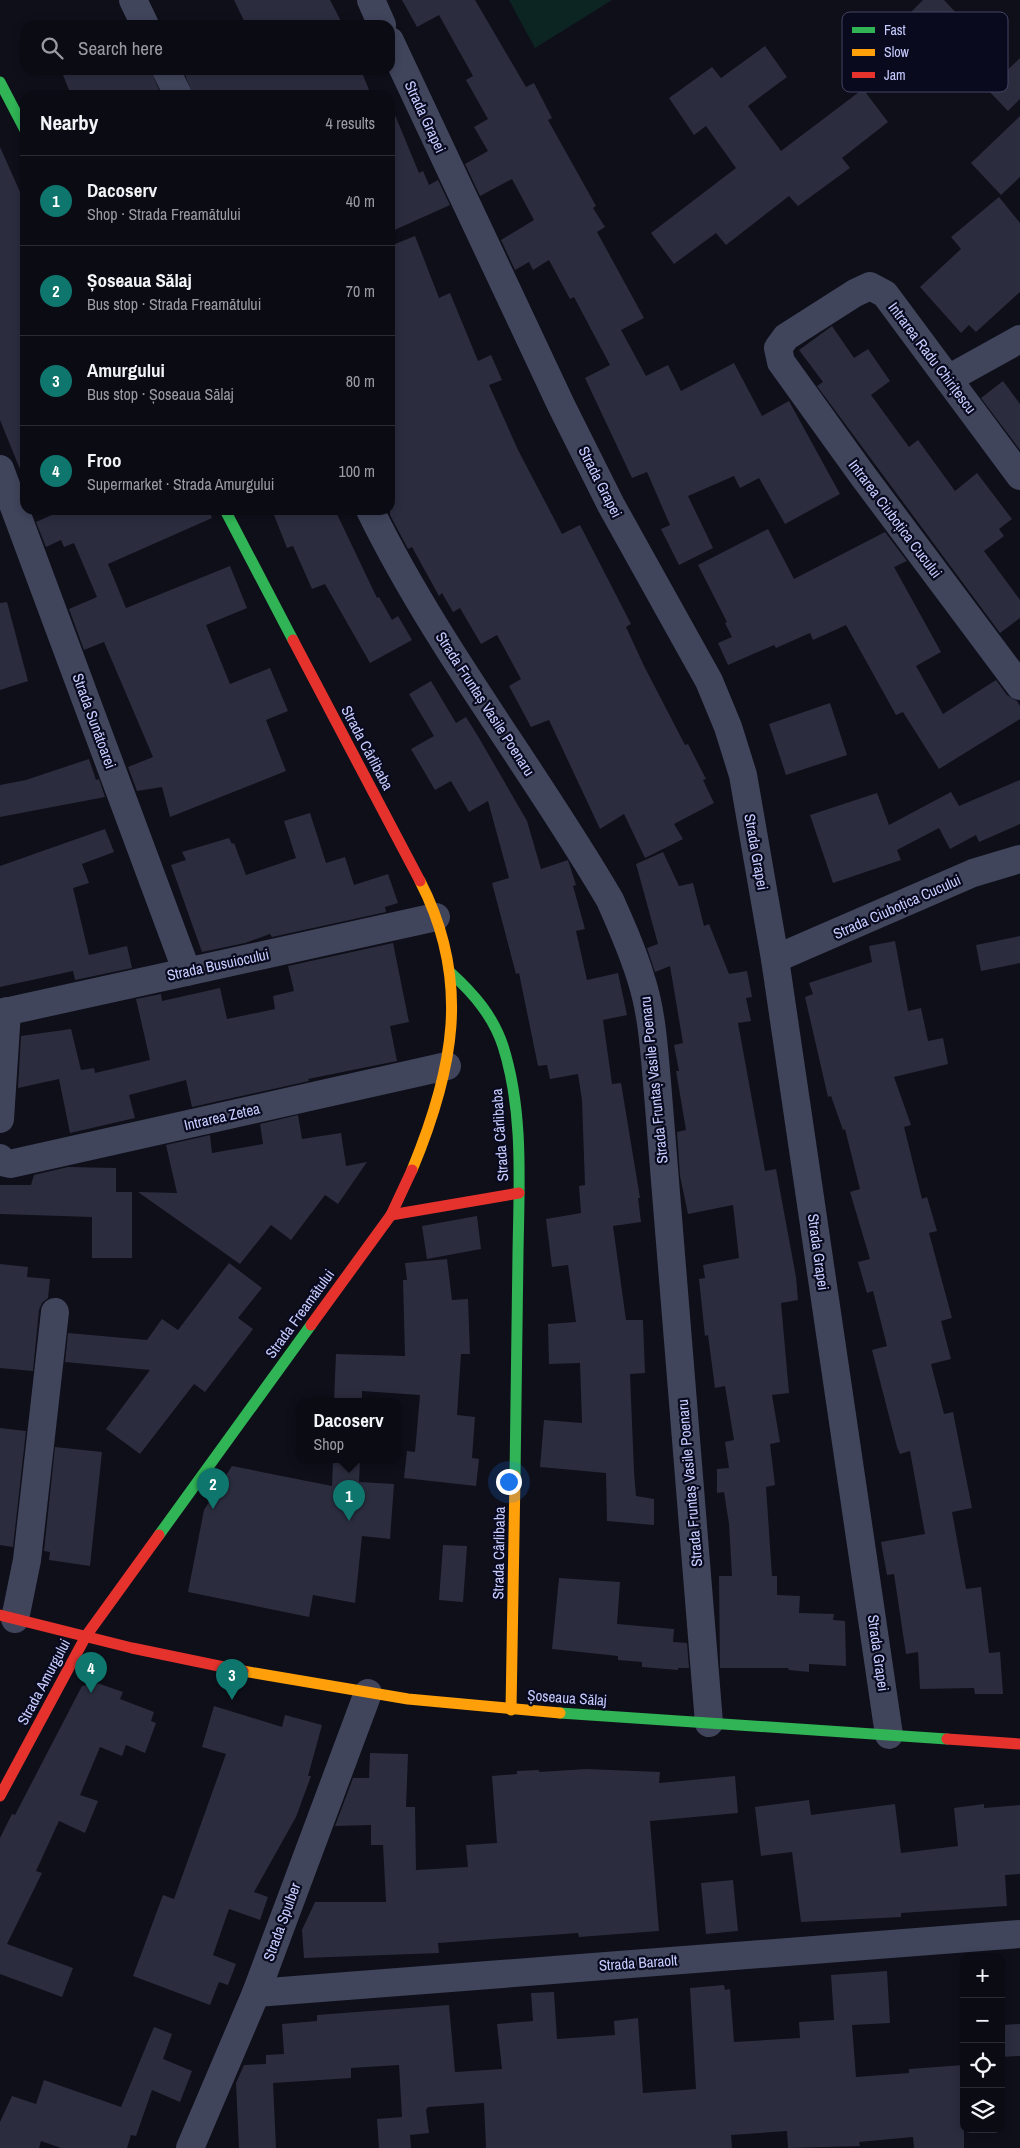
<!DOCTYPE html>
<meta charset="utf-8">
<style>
:root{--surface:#0b0b14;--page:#14141d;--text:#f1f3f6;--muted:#9a9ba0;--line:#2b2b34;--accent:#0f766e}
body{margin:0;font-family:"Archivo Narrow",sans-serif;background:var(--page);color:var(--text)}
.controls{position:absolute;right:15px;bottom:15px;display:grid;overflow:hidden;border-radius:10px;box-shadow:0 2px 8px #0003}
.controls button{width:45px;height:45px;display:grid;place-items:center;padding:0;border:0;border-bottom:1px solid var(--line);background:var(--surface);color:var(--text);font:25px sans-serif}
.you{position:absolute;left:508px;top:1481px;width:18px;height:18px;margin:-12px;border:4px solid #fff;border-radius:50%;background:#1a73e8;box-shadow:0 0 0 8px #1a73e833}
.badge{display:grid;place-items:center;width:32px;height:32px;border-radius:50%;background:var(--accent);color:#fff;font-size:16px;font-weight:700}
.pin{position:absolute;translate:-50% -41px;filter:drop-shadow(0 1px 2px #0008)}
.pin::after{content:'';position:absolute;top:26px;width:18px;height:15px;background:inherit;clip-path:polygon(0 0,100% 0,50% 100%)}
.popup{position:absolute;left:296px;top:1398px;width:105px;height:65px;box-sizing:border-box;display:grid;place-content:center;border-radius:10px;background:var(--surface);filter:drop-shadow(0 1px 4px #0005);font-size:16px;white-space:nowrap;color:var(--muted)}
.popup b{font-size:19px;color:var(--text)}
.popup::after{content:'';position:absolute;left:50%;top:100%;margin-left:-10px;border:10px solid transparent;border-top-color:var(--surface)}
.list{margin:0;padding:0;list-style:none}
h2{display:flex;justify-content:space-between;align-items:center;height:65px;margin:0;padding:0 20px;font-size:21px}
h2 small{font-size:16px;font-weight:400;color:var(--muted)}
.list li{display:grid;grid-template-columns:32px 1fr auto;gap:15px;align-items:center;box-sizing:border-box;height:90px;padding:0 20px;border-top:1px solid var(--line)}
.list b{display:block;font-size:19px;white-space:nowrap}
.list p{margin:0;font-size:16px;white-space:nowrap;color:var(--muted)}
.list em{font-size:16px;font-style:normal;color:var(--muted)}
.icon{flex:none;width:28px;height:28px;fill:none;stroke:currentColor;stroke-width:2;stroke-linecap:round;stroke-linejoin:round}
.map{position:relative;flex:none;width:1020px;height:2148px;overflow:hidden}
.search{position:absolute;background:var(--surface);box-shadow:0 2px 8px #0003;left:20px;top:20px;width:375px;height:55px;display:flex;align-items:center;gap:12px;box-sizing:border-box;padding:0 18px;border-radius:15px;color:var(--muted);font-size:19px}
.panel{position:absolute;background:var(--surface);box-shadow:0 2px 8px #0003;left:20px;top:90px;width:375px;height:425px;border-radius:15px}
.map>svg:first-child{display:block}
</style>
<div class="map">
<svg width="1020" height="2148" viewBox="0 0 1020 2148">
<rect width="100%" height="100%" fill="#0f0f1a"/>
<polygon fill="#0c2522" points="509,0 612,0 535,48"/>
<g fill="#2b2c3e">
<polygon points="234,0 330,0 343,25 246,25"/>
<polygon points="402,0 475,0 526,87 534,83 552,118 548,120 596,206 593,208 605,227 597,232 644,318 621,330 646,376 668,365 681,391 734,363 762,416 789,401 840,494 785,524 759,478 740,488 734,476 688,496 713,548 679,565 661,529 670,525 647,472 632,478 585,378 610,365 574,297 570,299 549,260 533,270 529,262 515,270 501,240 534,220 512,179 480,196 465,164 488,151 474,127 488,119 466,80 473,76 439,15 417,27"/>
<polygon points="923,0 944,0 978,36 923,89 905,69 935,39 909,14"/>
<polygon points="765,46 787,77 748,106 781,151 863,89 888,122 842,158 850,168 798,206 789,196 726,245 716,233 674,264 651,233 736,168 706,126 694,135 669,98 712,67 721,78"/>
<polygon points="1020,58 1020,99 1008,111 987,89"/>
<polygon points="61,70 151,70 161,95 71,95"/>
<polygon points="183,70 361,70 371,95 193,95"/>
<polygon points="390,103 419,173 423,171 429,185 438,180 450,205 390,232"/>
<polygon points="1020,116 1020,177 1001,195 971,163"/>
<polygon points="0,147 25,203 24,479 0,420"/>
<polygon points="999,197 1020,223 1020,292 976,332 969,325 961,333 920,287 961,249 951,237"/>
<polygon points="415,236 439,298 450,293 478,361 491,355 502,380 489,385 518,450 562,534 580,525 631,624 626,627 644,666 685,745 688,744 706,779 703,780 714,803 674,824 683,839 645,858 624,814 600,829 549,720 531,727 509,686 521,679 497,635 481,644 460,608 453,612 442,593 439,596 412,547 408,549 390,515 390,246"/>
<polygon points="832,326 854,358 868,349 890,381 871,395 909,447 918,440 955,491 977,473 1012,519 999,529 1004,536 984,551 1020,600 1020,618 1000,633 817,386 823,382 799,350"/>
<polygon points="1003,381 1020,404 1020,450 981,398"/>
<polygon points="63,510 209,510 212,518 108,564 126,608 230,566 247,608 206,625 230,684 270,668 288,711 266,720 286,771 170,817 162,787 137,791 128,767 153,757 104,642 84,650 69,609 97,597 74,543 64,547 61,540 46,547 36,522"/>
<polygon points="272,510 335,510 377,598 379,597 392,620 398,616 412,640 370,663 325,584 312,589 293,546 287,548"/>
<polygon points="768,529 794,579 885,532 907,561 894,567 941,652 916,666 943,714 996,680 1007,695 1017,701 1020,706 1020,719 939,769 903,712 896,715 846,625 813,640 810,633 776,648 774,645 728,665 718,643 732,637 725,623 727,622 698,565"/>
<polygon points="7,602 28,681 0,690 0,603"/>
<polygon points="431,681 456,723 466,717 479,738 527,821 541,869 568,860 569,863 576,885 573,886 585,929 576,931 587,980 618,973 627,1015 603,1020 612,1084 621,1083 640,1198 638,1198 641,1222 613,1226 626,1320 643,1320 645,1373 630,1374 634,1472 636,1496 654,1499 654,1525 607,1521 606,1473 540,1467 544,1420 582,1423 580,1363 549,1364 548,1324 576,1322 568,1265 552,1267 546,1219 581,1213 579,1186 585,1185 582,1100 578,1074 550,1079 547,1065 538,1066 519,973 516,974 492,883 509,878 488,801 469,812 451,781 435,790 411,749 434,736 409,694"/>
<polygon points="830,703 847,755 786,775 769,724"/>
<polygon points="89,759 96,780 99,779 105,797 0,817 0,785 26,780"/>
<polygon points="1020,780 1020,824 979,842 976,835 950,849 939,828 897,850 901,860 833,883 810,815 877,793 889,825 951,792 959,806"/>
<polygon points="310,813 326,863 345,857 354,885 388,874 398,903 385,907 386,912 272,937 270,934 245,943 202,952 171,865 186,860 182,852 229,838 232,844 234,843 246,875 296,858 284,821"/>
<polygon points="105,829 114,852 82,864 89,883 73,888 89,955 127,946 132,968 75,980 73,971 0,987 0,866"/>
<polygon points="663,852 679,886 693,883 704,926 709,924 729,974 747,971 752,997 746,998 751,1021 738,1023 765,1171 776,1169 796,1277 798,1300 781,1303 789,1393 772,1395 780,1442 770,1444 775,1485 766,1487 772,1576 777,1576 777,1595 800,1596 799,1613 834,1614 833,1620 845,1621 846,1666 809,1664 809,1672 789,1670 788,1668 720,1668 719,1576 732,1576 729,1524 724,1492 717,1493 717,1469 729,1468 725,1442 734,1440 725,1386 715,1388 708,1335 705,1336 699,1279 705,1278 703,1265 739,1258 733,1205 688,1214 680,1176 677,1132 686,1130 676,1071 679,1071 674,1045 683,1043 670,966 655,972 647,948 658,944 636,864"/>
<polygon points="1020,936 1020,963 981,971 976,945"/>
<polygon points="895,941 908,1011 921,1008 928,1041 943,1038 948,1064 894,1077 911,1125 904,1127 922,1199 927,1197 937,1231 929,1233 952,1318 941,1321 951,1359 931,1364 944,1414 953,1412 972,1508 952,1512 966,1589 981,1587 989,1653 1000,1652 1003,1694 975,1694 974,1688 920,1689 918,1652 906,1654 894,1574 887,1575 881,1542 925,1534 910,1451 900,1454 897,1447 872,1350 887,1346 873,1291 867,1293 858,1262 870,1259 850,1192 860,1189 845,1129 843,1130 831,1096 828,1097 805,997 813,994 809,983 872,962 869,946"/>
<polygon points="393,943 409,1022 390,1026 397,1061 308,1079 309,1081 192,1107 186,1080 129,1095 135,1118 70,1133 59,1079 18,1088 21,1036 71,1029 81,1070 94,1068 95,1073 150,1060 136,999 161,994 162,1001 220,988 227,1019 275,1009 273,996 294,991 288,966"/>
<polygon points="298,1115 302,1139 341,1133 346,1166 367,1162 338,1204 325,1195 291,1240 271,1225 240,1264 138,1192 177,1193 166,1145 210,1135 212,1153 263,1144 260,1124"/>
<polygon points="68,1167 116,1168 116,1192 132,1192 132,1258 92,1258 92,1217 0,1214 0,1185 31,1185 34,1175"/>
<polygon points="477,1216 481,1249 427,1259 422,1226"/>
<polygon points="447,1259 452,1300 468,1299 470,1354 461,1354 457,1415 475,1417 472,1458 479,1459 476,1486 404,1478 407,1451 415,1452 420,1395 362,1391 362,1402 334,1402 336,1354 405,1356 403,1280 407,1280 405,1263"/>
<polygon points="229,1263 262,1288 238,1318 253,1329 205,1392 194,1384 140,1454 106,1429 150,1370 65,1362 68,1333 147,1340 162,1319 178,1330"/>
<polygon points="0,1264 28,1267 27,1277 50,1279 48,1298 42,1303 39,1310 33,1371 0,1368"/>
<polygon points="0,1428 26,1431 13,1547 0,1545"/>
<polygon points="55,1447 102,1452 90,1566 49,1560 50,1552 44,1551"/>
<polygon points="333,1460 360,1460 359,1482 394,1484 390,1539 362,1536 355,1603 313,1595 309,1617 188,1592 204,1510 232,1466 332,1486"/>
<polygon points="443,1545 467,1546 463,1602 439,1600"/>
<polygon points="559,1578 620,1582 617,1624 674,1629 673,1642 687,1643 689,1668 678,1668 678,1670 642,1667 642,1662 618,1660 618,1656 552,1649"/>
<polygon points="97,1683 123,1692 120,1699 154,1712 151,1721 156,1723 145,1753 126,1745 122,1756 100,1747 80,1795 98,1801 85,1833 59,1821 36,1871 42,1873 7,1944 73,1968 62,1997 0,1974 0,1838 12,1814 15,1815 82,1686"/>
<polygon points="214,1706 282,1727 285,1715 322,1725 308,1776 311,1776 296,1817 254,1892 268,1897 260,1920 229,1909 213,1955 236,1964 228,1985 219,1982 210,2005 133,1976 163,1895 174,1899 226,1754 202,1747"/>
<polygon points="370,1753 408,1754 406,1807 415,1807 416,1870 468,1867 466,1845 497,1843 492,1776 517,1774 517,1771 539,1770 539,1772 587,1769 660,1772 659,1783 735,1776 738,1813 650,1821 659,1931 579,1937 578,1933 438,1943 439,1953 304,1958 302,1930 315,1902 386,1902 383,1845 371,1845 371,1825 335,1826 353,1778 369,1778"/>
<polygon points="809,1800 811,1815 895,1804 901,1853 958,1846 954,1808 984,1804 984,1808 1020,1805 1020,1874 1005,1875 1007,1906 901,1913 901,1917 801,1922 792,1852 761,1856 755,1807"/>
<polygon points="733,1880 738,1931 706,1934 701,1883"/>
<polygon points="887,1971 890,2023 852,2025 856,2077 909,2073 909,2069 964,2065 964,2148 914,2148 913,2137 859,2142 860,2146 788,2148 787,2131 731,2135 732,2148 486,2148 484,2103 428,2107 426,2110 429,2133 410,2135 411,2148 379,2148 377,2119 402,2117 399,2065 351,2068 351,2078 273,2083 276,2148 239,2148 236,2083 244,2065 266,2064 266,2055 284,2054 282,2024 317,2021 317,2015 449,2005 455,2072 502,2069 497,2024 533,2021 531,1993 554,1992 557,2039 615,2035 614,2021 638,2018 643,2093 696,2089 690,1988 724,1985 725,1990 730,1989 734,2042 800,2038 799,2022 834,2020 831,1975"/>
<polygon points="1020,2024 1020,2056 1001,2057 1001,2025"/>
<polygon points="154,2027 172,2034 163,2059 192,2071 180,2102 152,2090 136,2136 131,2135 127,2148 61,2148 41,2141 39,2148 0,2148 0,2122 12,2096 36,2104 44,2080 121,2107"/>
<polygon points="960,2027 964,2027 964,2059 961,2059"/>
</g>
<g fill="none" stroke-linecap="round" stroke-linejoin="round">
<g stroke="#41455c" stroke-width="28">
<polyline points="133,0 145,25"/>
<polyline points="371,0 382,25"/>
<polyline points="390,41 561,405 611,505 709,681 728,727 743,775 775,959 889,1735"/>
<polyline points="166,70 178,95"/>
<polyline points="948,379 1020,339"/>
<polyline points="0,469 187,972"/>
<polyline points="1020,476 885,294 870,286 855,293 786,337 778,348 781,362 863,476 1020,686"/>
<path d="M 370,510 C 437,647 533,768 610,900 C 622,927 634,954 642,982 C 652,1014 654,1049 657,1082 L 709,1723"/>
<polyline points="775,959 973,873 1020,859"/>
<polyline points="0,1013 436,917"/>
<polyline points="0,1119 7,1011"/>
<polyline points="0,1158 2,1162 10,1164 447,1066"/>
<polyline points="15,1619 27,1560 55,1312"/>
<polyline points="256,1993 1020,1934"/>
<polyline points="190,2148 256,1993 368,1693"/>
</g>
<g stroke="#30b455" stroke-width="11">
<polyline points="0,82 25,130"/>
<polyline points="225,510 293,640"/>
<path d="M 451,973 C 474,994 493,1016 503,1046 C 524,1112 519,1185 518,1253 C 517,1327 516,1402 515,1476"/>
<polyline points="159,1535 311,1325"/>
<polyline points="560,1713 947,1739"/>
</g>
<g stroke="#ff9f0a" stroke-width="11">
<path d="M 412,1170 C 453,1071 472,982 420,881"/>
<polyline points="243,1671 408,1699 560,1713"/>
<polyline points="511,1710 515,1476"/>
</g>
<g stroke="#e5322d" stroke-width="11">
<polyline points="293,640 420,881"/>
<polyline points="391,1215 519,1193"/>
<polyline points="311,1325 391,1215 412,1170"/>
<polyline points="0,1615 132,1648 243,1671"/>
<polyline points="947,1739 1020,1744"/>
<polyline points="0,1796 86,1636 159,1535"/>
</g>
</g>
<g text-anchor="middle" stroke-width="4.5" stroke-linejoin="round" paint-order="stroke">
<g font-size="15" fill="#c7ccff" stroke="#0a0a1f">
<text transform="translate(425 117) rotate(65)" y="5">Strada Grapei</text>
<text transform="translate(932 358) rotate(53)" y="5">Intrarea Radu Chirițescu</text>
<text transform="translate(600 482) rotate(63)" y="5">Strada Grapei</text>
<text transform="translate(895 519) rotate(53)" y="5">Intrarea Ciuboțica Cucului</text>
<text transform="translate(485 704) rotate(57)" y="5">Strada Fruntaș Vasile Poenaru</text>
<text transform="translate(94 721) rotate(70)" y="5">Strada Sunătoarei</text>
<text transform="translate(367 748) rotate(62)" y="5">Strada Cârlibaba</text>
<text transform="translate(756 852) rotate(80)" y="5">Strada Grapei</text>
<text transform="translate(897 907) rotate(-24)" y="5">Strada Ciuboțica Cucului</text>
<text transform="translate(218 965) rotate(-12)" y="5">Strada Busuiocului</text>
<text transform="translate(654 1080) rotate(-96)" y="5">Strada Fruntaș Vasile Poenaru</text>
<text transform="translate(222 1117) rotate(-13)" y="5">Intrarea Zetea</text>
<text transform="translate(500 1135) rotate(-94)" y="5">Strada Cârlibaba</text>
<text transform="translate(818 1252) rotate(82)" y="5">Strada Grapei</text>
<text transform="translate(300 1314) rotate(-54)" y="5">Strada Freamătului</text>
<text transform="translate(690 1483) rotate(-95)" y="5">Strada Fruntaș Vasile Poenaru</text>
<text transform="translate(499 1553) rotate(-89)" y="5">Strada Cârlibaba</text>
<text transform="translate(878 1653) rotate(82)" y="5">Strada Grapei</text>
<text transform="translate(44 1682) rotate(-62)" y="5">Strada Amurgului</text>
<text transform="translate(567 1698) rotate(4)" y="5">Șoseaua Sălaj</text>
<text transform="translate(282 1922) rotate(-70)" y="5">Strada Spulber</text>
<text transform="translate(638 1963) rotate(-4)" y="5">Strada Baraolt</text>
</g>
</g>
<rect x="842" y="12" width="166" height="80" rx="8" fill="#0a0a1f" stroke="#434462" stroke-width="1"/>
<rect x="852" y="27" width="23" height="6" fill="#30b455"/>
<rect x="852" y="49" width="23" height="7" fill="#ff9f0a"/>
<rect x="852" y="72" width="23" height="6" fill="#e5322d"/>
<g font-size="14" fill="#c7ccff">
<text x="884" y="35">Fast</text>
<text x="884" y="57">Slow</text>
<text x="884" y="80">Jam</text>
</g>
</svg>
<div class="controls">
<button>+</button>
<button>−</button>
<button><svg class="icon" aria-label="locate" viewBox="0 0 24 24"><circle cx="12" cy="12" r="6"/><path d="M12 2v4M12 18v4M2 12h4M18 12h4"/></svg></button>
<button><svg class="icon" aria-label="layers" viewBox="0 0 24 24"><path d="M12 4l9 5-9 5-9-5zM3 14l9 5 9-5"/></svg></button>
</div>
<div class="you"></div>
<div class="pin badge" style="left:349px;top:1521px">1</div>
<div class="popup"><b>Dacoserv</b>Shop</div>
<div class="pin badge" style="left:213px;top:1509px">2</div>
<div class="pin badge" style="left:232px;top:1700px">3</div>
<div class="pin badge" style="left:91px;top:1693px">4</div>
<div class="search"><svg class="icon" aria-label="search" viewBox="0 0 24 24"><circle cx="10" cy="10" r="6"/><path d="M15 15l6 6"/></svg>Search here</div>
<section class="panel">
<h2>Nearby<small>4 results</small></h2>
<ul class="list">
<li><span class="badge">1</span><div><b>Dacoserv</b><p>Shop · Strada Freamătului</p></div><em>40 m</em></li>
<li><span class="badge">2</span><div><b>Șoseaua Sălaj</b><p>Bus stop · Strada Freamătului</p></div><em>70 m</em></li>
<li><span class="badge">3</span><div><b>Amurgului</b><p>Bus stop · Șoseaua Sălaj</p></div><em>80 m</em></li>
<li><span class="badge">4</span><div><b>Froo</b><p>Supermarket · Strada Amurgului</p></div><em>100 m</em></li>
</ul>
</section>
</div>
